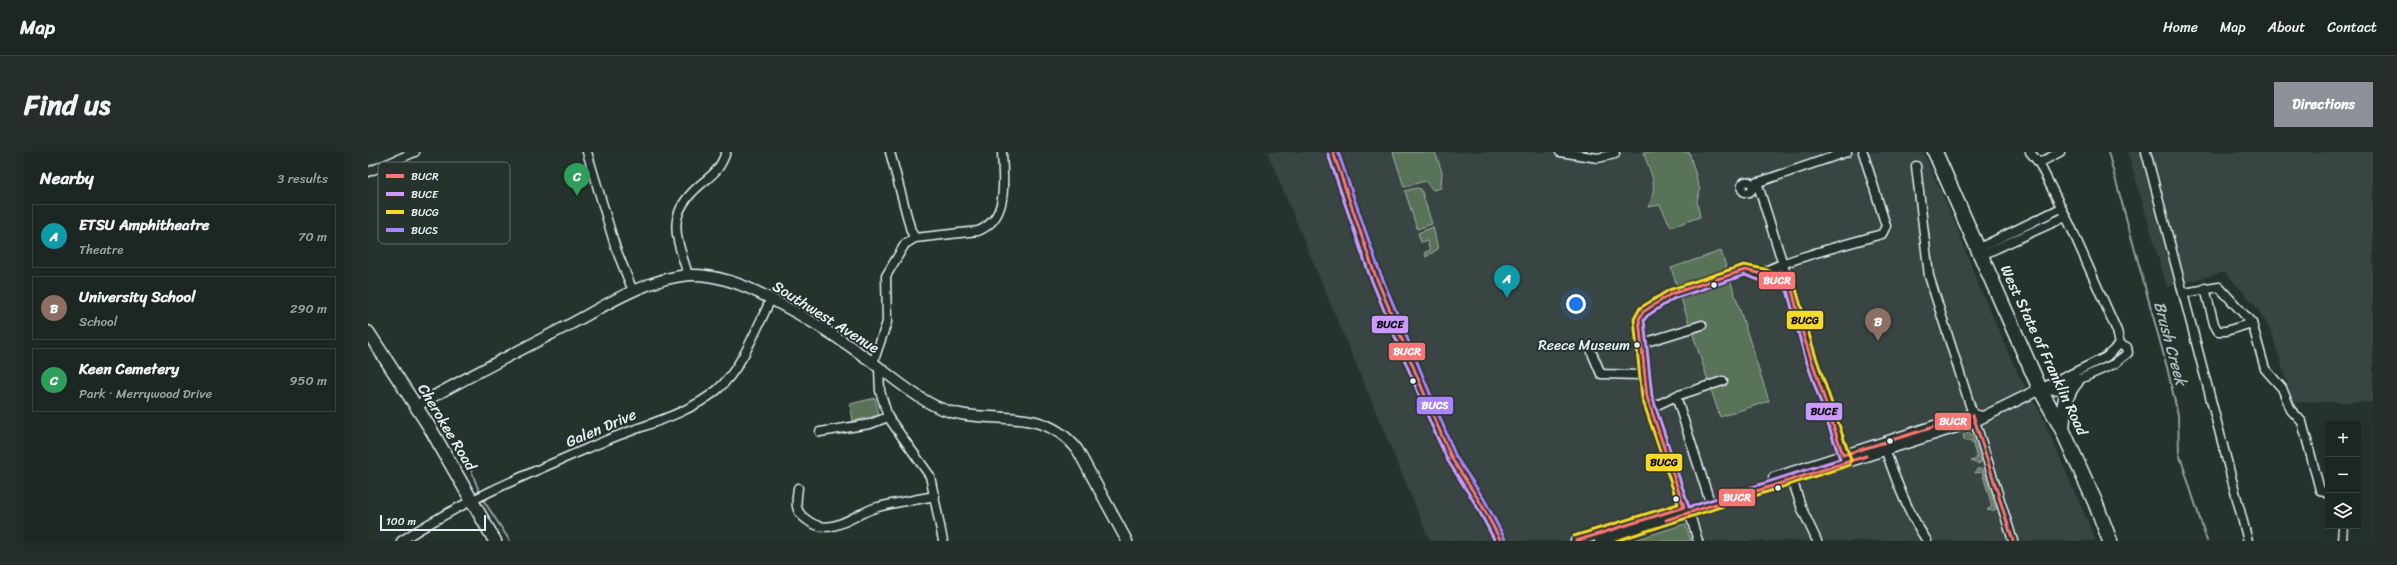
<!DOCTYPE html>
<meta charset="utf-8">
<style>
:root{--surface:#1c2622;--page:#252e2a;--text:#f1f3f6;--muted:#a0a5a5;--line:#3a4340;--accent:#8c9099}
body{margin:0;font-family:Sriracha,sans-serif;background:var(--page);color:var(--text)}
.controls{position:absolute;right:12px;bottom:12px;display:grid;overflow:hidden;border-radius:0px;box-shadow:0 4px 16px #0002}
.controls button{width:36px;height:36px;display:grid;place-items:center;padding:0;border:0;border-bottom:1px solid var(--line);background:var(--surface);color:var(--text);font:20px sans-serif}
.scale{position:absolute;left:12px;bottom:10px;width:106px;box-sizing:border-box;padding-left:4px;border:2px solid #e8f1f8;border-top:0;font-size:11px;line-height:14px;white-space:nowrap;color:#e8f1f8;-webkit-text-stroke:3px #26332d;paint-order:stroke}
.you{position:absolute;left:1208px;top:152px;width:14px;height:14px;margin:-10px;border:3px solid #fff;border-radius:50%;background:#1a73e8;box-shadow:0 0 0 6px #1a73e833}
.badge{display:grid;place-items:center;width:26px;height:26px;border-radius:50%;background:var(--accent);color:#fff;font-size:13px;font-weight:700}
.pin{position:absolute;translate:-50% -33px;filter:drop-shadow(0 1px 2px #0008)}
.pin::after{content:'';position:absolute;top:21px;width:14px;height:12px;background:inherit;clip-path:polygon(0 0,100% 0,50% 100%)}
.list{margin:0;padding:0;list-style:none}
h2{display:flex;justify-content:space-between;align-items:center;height:52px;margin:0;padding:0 16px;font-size:17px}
h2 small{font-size:13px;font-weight:400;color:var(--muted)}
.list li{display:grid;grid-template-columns:26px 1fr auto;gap:12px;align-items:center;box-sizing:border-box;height:64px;margin:0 8px 8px;padding:0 8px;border:1px solid var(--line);border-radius:0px}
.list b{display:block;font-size:15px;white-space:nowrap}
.list p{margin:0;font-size:13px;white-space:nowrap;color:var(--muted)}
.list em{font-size:13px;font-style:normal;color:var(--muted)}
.icon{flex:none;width:22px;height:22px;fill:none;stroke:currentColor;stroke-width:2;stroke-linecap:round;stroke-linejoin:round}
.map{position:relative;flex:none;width:2005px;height:389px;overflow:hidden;border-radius:0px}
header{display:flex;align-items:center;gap:24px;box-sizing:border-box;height:56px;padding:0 20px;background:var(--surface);border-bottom:1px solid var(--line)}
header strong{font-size:19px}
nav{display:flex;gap:22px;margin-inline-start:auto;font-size:14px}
.intro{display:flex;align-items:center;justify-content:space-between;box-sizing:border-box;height:96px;padding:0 24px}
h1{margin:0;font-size:28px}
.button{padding:10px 18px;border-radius:0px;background:var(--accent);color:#fff;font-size:14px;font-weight:700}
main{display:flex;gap:24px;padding:0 24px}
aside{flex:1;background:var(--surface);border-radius:0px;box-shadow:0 4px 16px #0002}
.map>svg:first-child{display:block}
</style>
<header>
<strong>Map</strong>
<nav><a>Home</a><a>Map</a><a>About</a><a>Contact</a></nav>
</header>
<div class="intro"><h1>Find us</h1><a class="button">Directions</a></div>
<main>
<aside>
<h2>Nearby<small>3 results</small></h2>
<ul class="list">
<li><span class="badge" style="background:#0f9aa8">A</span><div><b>ETSU Amphitheatre</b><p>Theatre</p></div><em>70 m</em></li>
<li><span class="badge" style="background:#8d6e63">B</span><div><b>University School</b><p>School</p></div><em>290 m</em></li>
<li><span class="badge" style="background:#2e9e5b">C</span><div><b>Keen Cemetery</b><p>Park · Merrywood Drive</p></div><em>950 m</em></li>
</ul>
</aside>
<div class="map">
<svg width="2005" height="389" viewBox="0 0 2005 389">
<rect width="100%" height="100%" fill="#26332d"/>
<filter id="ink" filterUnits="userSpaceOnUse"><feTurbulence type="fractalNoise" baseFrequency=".025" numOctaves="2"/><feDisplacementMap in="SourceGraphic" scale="8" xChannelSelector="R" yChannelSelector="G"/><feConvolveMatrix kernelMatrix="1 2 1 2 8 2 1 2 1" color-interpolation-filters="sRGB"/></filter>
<g filter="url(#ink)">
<g fill="#394442">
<polygon points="899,0 1555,0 1588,73 1608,127 1651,224 1673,262 1728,389 1062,389"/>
<polygon points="1760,0 2005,0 2005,250 1925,250 1903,179 1888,154 1857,120 1799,135"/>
</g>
<g fill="#597358" stroke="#a0b2a8">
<polygon points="1025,0 1067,0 1074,20 1073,36 1065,38 1057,29 1036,35"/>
<path d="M 1275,0 L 1321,0 L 1332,38 L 1329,49 L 1332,65 L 1303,75 L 1292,53 L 1280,55 C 1291,33 1283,22 1275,0 Z"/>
<polygon points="1048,36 1053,37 1064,72 1049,77 1037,39"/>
<polygon points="1065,75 1070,97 1058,105 1057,100 1062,99 1059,89 1053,90 1050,81"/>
<polygon points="1353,99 1401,249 1352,265 1303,116"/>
<polygon points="507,246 511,263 485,269 482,252"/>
<polygon points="1600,280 1604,283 1613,310 1610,312 1603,309 1609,307 1604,289 1597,289 1595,283"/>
<polygon points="1609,317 1615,317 1628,357 1625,359 1619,358 1624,354 1614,320 1607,321"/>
<polygon points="1317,372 1323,389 1264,389"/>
</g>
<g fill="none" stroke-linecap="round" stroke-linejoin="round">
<g stroke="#89a1a6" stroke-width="2">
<polyline points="1740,0 1799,215 1810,263 1811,301 1839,389"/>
<polyline points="98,304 112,342"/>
<polyline points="114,346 142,389"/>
</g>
<defs>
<g id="minor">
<polyline points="219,0 248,97 265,139"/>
<polyline points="522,0 543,79 547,86"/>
<polyline points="965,0 1006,120 1068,270 1084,307 1112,350 1133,389"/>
<polyline points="1192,0 1230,6 1247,2"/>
<polyline points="1662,0 1671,11 1702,73 1749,179 1752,192"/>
<polyline points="1778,0 1880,389"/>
<polyline points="1671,11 1692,0"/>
<polyline points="1548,14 1561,124 1645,389"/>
<polyline points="0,20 47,0"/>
<circle cx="1379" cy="35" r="5.5"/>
<polyline points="1389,30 1477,309"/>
<polyline points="1385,32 1479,0"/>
<polyline points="1611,96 1693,56"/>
<polyline points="1614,103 1697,65"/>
<path d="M 1394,122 C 1404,111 1494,88 1514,82 L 1518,74 L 1495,0"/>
<path d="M 320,123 C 309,85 296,64 332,33 C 345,22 352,18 358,0"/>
<polyline points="1837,136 1846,172 1850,179 1858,179 1884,171"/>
<polyline points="1816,141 1851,135 1884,171 1897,217 1914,236 1923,258 1934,270 1952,338 1960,342"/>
<polyline points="1272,192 1334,173"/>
<polyline points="1224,201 1233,222 1272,223 1278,225"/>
<path d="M 505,211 L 519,170 L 518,124 L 537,92 L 547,86 L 610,79 C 642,66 635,28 634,0"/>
<polyline points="511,217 512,239 520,265 562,324 575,389"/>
<polyline points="1672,237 1687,238 1746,212 1760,201 1759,195 1752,192"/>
<polyline points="1672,237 1738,205 1752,192"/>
<polyline points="1308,244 1341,347"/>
<polyline points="1283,256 1308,244 1355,229"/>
<polyline points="452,280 502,272 520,265"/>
<path d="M 1517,297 C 1529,331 1539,359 1559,389"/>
<polyline points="1424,327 1434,357 1449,389"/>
<path d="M 430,336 C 428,351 426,359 439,368 C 463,387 486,361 510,355 C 528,350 548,348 567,344"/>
<path d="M 33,389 C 97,347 169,318 239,288 C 275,273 319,263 349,238 C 373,218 389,175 403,147"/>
<polyline points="1330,389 1323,366 1314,347 1279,245 1271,167 1275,160 1303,142 1377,118 1394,122 1423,134"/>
<polyline points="1974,389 1975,374"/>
</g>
<g id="tertiary">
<path d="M 48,254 C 98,226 148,200 199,174 C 237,154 278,126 322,123 C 350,122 379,134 403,147 C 438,165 473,187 504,210 C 524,225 543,242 565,253 C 614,278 670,248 709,297 L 759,389"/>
<polyline points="1406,326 1582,269 1605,263 1614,265"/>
<polyline points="1208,389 1311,357"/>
<polyline points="1232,389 1607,269 1672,237"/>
</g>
<polyline id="secondary" points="0,180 62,276 127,389"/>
<g id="trunk">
<polyline points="1567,0 1672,237 1694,277 1727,350 1742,389"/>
<path d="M 1694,277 C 1696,259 1695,243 1708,229"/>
</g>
</defs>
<use href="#minor" stroke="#e8f1f8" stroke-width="11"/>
<use href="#tertiary" stroke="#e8f1f8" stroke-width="13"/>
<use href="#secondary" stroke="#e8f1f8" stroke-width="15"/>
<use href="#trunk" stroke="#e8f1f8" stroke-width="17"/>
<use href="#minor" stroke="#26332d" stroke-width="8"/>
<use href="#tertiary" stroke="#26332d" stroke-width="10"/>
<use href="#secondary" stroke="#26332d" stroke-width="12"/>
<use href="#trunk" stroke="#26332d" stroke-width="14"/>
<defs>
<g id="bus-1">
<polyline points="965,0 1006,120 1068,270 1084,307 1112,350 1133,389"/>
<polyline points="1298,368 1498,304"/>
<polyline points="1208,389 1316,355 1279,245 1271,167 1275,160 1303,142 1377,118 1394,122 1423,134 1436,185 1475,303 1605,263 1645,389"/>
</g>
<g id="bus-2">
<polyline points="960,2 1001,122 1063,272 1080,309 1108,353 1127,389"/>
<polygon points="1377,123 1419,138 1436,202 1472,307 1321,355 1284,244 1276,168 1279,164 1305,147"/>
</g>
<polyline id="bus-3" points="1206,384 1310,352 1274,246 1266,167 1272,156 1301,138 1376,113 1396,117 1426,130 1446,199 1483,308 1482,313 1248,389"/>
<polyline id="bus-4" points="970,0 1011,118 1073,268 1088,305 1116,347 1137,387"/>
</defs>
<use href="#bus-1" stroke="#26332d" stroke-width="6"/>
<use href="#bus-2" stroke="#26332d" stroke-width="6"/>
<use href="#bus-3" stroke="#26332d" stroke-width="6"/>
<use href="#bus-4" stroke="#26332d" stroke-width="6"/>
<use href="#bus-1" stroke="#ff7474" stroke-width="3"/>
<use href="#bus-2" stroke="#cc9aff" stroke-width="3"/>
<use href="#bus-3" stroke="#f6d92a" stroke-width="3"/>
<use href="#bus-4" stroke="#a983fc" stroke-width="3"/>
</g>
</g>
<g fill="#e8f1f8" stroke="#26332d" stroke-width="1.5">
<circle cx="1346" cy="133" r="3.5"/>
<circle cx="1269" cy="193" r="3.5"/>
<circle cx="1045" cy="229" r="3.5"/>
<circle cx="1522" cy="289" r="3.5"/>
<circle cx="1410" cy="336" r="3.5"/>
<circle cx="1308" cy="347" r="3.5"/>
</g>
<g text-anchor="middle" stroke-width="4" stroke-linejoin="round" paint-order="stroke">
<g font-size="14" fill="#e8f1f8" stroke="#26332d" text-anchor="end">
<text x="1262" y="198">Reece Museum</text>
</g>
<g font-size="15" fill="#e8f1f8" stroke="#26332d">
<text transform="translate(458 165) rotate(32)" y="5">Southwest Avenue</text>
<text transform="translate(1676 198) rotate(65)" y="5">West State of Franklin Road</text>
<text transform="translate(79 275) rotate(59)" y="5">Cherokee Road</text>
<text transform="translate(233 276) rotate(-23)" y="5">Galen Drive</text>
</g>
<g font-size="16" font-style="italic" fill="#a8bbc1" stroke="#26332d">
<text transform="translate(1803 191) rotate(75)" y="6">Brush Creek</text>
</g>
</g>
<rect x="10" y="10" width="132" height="82" rx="6" fill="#26332d" stroke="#606c6a" stroke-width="1"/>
<rect x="18" y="22" width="18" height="4" fill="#ff7474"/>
<rect x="18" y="40" width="18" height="4" fill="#cc9aff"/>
<rect x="18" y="58" width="18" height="4" fill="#f6d92a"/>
<rect x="18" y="76" width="18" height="4" fill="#a983fc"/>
<g font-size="11" fill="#e8f1f8">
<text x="43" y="28">BUCR</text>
<text x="43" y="46">BUCE</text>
<text x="43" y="64">BUCG</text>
<text x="43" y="82">BUCS</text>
</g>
<g stroke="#26332d" stroke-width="1.5">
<rect x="1390" y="119" width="38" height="19" rx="4" fill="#ff7474"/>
<rect x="1418" y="158" width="38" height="20" rx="4" fill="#f6d92a"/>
<rect x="1003" y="163" width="38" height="19" rx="4" fill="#cc9aff"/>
<rect x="1020" y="190" width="38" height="19" rx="4" fill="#ff7474"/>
<rect x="1048" y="244" width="38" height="19" rx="4" fill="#a983fc"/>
<rect x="1437" y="250" width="38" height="19" rx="4" fill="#cc9aff"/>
<rect x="1566" y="260" width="38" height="19" rx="4" fill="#ff7474"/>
<rect x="1277" y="301" width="38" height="19" rx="4" fill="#f6d92a"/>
<rect x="1350" y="336" width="38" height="19" rx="4" fill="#ff7474"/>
</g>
<g font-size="11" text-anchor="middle" font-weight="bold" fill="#fff">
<text x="1409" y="132">BUCR</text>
<text x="1039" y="203">BUCR</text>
<text x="1067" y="257">BUCS</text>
<text x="1585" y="273">BUCR</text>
<text x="1369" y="349">BUCR</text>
</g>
<g font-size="11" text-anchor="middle" font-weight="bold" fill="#111">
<text x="1437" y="172">BUCG</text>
<text x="1022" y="176">BUCE</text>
<text x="1456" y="263">BUCE</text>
<text x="1296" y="314">BUCG</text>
</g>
</svg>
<div class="controls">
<button>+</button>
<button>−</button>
<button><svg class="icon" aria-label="layers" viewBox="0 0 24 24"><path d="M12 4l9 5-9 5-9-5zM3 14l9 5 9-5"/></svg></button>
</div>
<div class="scale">100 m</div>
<div class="you"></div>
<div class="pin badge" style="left:1139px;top:146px;background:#0f9aa8">A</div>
<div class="pin badge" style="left:1510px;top:189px;background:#8d6e63">B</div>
<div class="pin badge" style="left:209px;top:44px;background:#2e9e5b">C</div>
</div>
</main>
